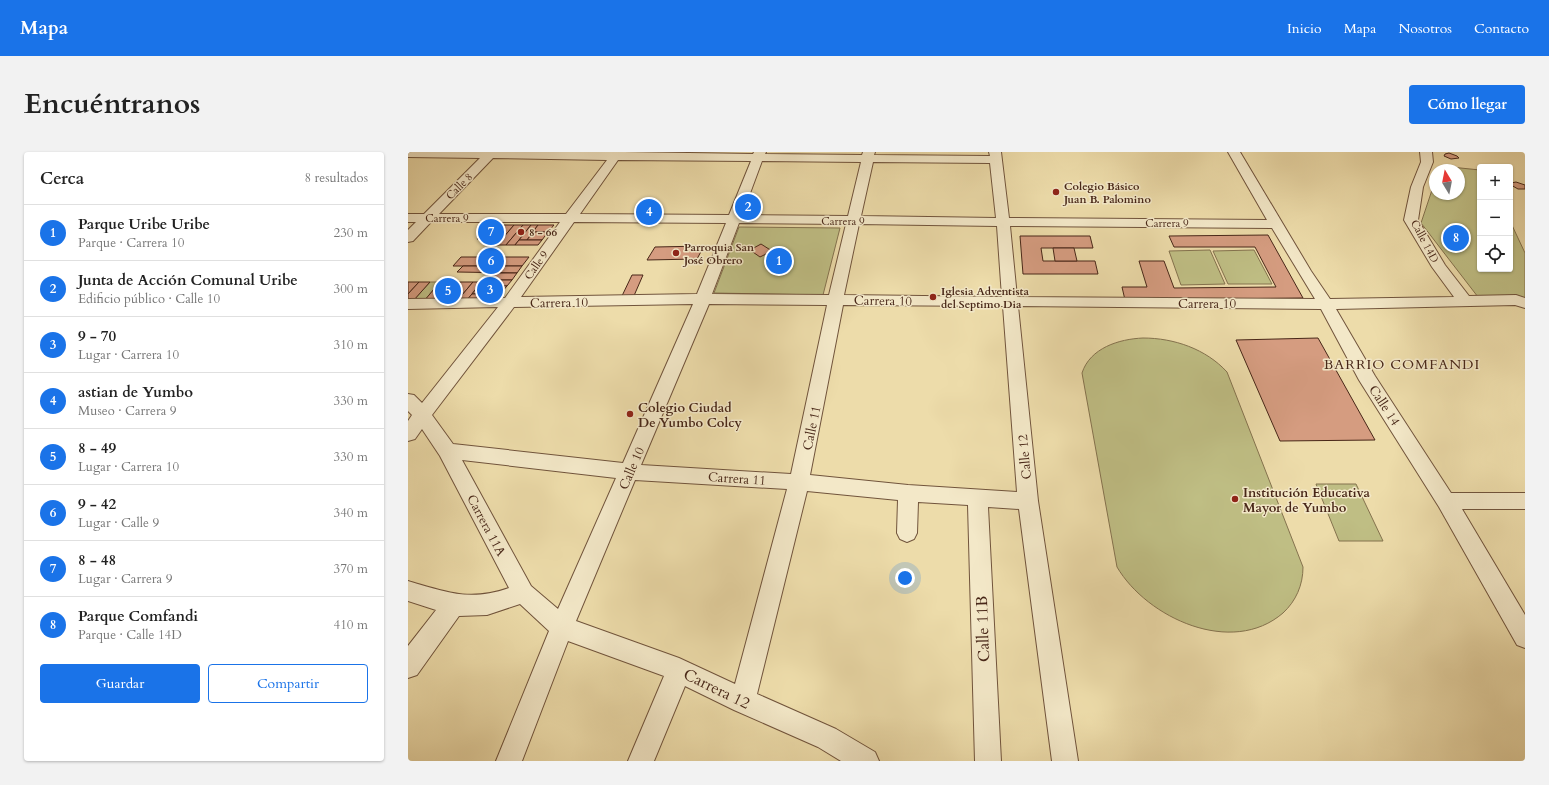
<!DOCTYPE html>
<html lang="es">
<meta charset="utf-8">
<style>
:root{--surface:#fff;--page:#f2f2f2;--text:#222;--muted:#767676;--line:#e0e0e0;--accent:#1a73e8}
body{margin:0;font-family:Cardo,serif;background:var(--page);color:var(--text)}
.controls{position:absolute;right:12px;top:12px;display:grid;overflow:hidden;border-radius:4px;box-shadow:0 1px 3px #0004}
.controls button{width:36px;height:36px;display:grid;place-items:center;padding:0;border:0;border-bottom:1px solid var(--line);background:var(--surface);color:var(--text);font:20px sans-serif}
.compass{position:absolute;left:1021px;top:12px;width:36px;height:36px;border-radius:50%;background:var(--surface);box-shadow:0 1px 3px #0004;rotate:350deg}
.you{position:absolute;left:497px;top:426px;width:14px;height:14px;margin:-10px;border:3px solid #fff;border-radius:50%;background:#1a73e8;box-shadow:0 0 0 6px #1a73e833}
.badge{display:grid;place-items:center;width:26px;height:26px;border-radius:50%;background:var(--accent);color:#fff;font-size:13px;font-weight:700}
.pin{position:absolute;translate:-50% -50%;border:2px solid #fff;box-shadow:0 1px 4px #0006}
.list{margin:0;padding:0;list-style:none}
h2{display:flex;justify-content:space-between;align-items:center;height:52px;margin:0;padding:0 16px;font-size:17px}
h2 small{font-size:13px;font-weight:400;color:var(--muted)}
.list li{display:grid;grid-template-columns:26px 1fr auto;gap:12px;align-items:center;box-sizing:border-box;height:56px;padding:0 16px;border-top:1px solid var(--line)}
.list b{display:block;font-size:15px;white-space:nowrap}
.list p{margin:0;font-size:13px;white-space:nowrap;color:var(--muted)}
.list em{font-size:13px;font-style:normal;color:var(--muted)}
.actions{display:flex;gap:8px;padding:12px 16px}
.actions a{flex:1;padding:9px 0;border:1px solid var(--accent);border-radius:4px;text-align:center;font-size:14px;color:var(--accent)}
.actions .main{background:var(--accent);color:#fff}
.icon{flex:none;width:22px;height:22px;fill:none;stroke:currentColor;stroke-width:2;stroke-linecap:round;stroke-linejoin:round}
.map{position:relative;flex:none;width:1117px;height:609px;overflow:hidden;border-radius:4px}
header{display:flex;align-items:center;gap:24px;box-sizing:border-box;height:56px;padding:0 20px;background:var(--accent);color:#fff}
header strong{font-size:19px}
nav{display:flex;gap:22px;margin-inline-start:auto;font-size:14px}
.intro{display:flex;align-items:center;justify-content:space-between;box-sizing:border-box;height:96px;padding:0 24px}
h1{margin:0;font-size:28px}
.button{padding:10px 18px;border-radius:4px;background:var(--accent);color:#fff;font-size:14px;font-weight:700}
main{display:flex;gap:24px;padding:0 24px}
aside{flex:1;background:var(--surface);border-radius:4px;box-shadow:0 1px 3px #0004}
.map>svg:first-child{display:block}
</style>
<header>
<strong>Mapa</strong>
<nav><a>Inicio</a><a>Mapa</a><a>Nosotros</a><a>Contacto</a></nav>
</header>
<div class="intro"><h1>Encuéntranos</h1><a class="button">Cómo llegar</a></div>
<main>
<aside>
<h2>Cerca<small>8 resultados</small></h2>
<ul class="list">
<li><span class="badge">1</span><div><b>Parque Uribe Uribe</b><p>Parque · Carrera 10</p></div><em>230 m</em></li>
<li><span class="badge">2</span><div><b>Junta de Acción Comunal Uribe</b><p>Edificio público · Calle 10</p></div><em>300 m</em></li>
<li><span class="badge">3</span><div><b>9 - 70</b><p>Lugar · Carrera 10</p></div><em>310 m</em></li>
<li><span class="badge">4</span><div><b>astian de Yumbo</b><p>Museo · Carrera 9</p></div><em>330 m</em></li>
<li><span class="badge">5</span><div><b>8 - 49</b><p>Lugar · Carrera 10</p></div><em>330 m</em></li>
<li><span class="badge">6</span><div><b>9 - 42</b><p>Lugar · Calle 9</p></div><em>340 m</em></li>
<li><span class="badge">7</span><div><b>8 - 48</b><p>Lugar · Carrera 9</p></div><em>370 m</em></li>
<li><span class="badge">8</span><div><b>Parque Comfandi</b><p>Parque · Calle 14D</p></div><em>410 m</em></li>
</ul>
<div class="actions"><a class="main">Guardar</a><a>Compartir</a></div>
</aside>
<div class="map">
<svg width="1117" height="609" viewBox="0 0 1117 609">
<rect width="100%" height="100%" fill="#eddcaa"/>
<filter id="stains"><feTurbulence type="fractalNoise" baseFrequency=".005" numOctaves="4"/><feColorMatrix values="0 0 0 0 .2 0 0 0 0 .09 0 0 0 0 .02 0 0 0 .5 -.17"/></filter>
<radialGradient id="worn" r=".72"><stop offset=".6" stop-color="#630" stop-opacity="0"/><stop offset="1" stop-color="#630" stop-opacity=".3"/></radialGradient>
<g fill="#bfbe84" stroke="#84724e">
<polygon points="1033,14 1072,18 1072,117 1102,117 1102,69 1117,101 1117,147 1070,145 1013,71 1027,29 1027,42 1051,42 1051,18 1031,18"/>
<polygon points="331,75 432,76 415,143 306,141"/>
<polygon points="802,98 817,132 773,133 761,99"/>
<polygon points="846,98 864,132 820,132 805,99"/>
<polygon points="22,130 32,130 16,149 5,149"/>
<path d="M 735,186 C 766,186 798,197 819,220 L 895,415 C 895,433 888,449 875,461 C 824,505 739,466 709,415 L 674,221 C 682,196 711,187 735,186 Z"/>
<polygon points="908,332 948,332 975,389 931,389"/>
</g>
<g fill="#d59c80" stroke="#482718">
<polygon points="1041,1 1049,4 1051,6 1043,7 1036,4 1037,2"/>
<polygon points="1108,30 1117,33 1117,37 1110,37 1103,33 1103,31"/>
<polygon points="81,73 97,73 86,87 69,87"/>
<polygon points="97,73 106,73 89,93 80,93"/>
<polygon points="106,73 115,73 98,93 89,93"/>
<polygon points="115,73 123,73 107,93 98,93"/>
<polygon points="123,73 130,73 119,88 111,88"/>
<polygon points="130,73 146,73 140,80 125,80"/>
<polygon points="125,80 140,80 134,88 119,88"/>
<polygon points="860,83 895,146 717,148 714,135 739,135 731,109 756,109 766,136 868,135 847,95 766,95 761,84"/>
<polygon points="612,84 682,84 685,96 633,96 635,109 687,109 690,122 615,122"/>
<polygon points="111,88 134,88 130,93 107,93"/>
<polygon points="353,92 364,99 352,105 342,98"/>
<polygon points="296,94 289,107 239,108 247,95"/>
<polygon points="645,96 666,96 669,109 647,109"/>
<polygon points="53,105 121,105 114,114 45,114"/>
<polygon points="55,114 114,114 109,121 49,120"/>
<polygon points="82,121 109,121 104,128 76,128"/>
<polygon points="224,123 235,123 225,146 213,146"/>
<polygon points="76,128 104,128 99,134 70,134"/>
<polygon points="0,130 11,130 0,142"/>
<polygon points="11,130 22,130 5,149 0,149 0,142"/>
<polygon points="32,130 42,130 27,149 16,149"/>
<polygon points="42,130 53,130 37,149 27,149"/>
<polygon points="53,130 65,130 49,149 37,149"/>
<polygon points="65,130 74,130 58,149 49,149"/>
<polygon points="70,134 99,134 93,141 64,142"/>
<polygon points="93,141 87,149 58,149 64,142"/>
<polygon points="910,186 967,288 872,289 828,188"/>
</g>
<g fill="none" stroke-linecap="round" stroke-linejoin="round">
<defs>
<path id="minor" d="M 0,0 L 216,0 L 345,2 L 346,0 L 358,0 L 357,2 L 454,3 L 455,0 L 467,0 L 466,3 L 582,4 L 581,0 L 593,0 L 601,66 L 859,68 L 820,0 L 832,0 L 903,119 L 922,147 L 1046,145 L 1024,115 L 996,68 L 1003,35 L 1013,10 L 1012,0 L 1024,0 L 1025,10 L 1015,35 L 1010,68 L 1037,113 L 1061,144 L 1108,143 L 1117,146 L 1117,156 L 1107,153 L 928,157 L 967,224 L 1043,341 L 1117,341 L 1117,357 L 1054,357 L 1117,463 L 1117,496 L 1109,493 L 1031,355 L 951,228 L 913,157 L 610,154 L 630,349 L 670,609 L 644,609 L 611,357 L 580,355 L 593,609 L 567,609 L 560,353 L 510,350 L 509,381 L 506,387 L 499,390 L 492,387 L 489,381 L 490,348 L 399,339 L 349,542 L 428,577 L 467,600 L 471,609 L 433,609 L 410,595 L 326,558 L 277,534 L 246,609 L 220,609 L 256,524 L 160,489 L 114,609 L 88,609 L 141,479 L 112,452 L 79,463 L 51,464 L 9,523 L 0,526 L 0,494 L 28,458 L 0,449 L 0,429 C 38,440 61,450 101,436 L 32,304 L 14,277 L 7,287 L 0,289 L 0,269 L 4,263 L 0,259 L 0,242 L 6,243 L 14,251 L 90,155 L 0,157 L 0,147 L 97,146 L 152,70 L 23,70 L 5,89 L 0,90 L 0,78 L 8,70 L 0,70 L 0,62 L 16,62 L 72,6 L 0,5 ZM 85,6 L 199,8 L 158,62 L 31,62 ZM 210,8 L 343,9 L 321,63 L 172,62 ZM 354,9 L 453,10 L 440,64 L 334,63 ZM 465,10 L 582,11 L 588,66 L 453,64 ZM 166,70 L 318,71 L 289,142 L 113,145 ZM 331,71 L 438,72 L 421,143 L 304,142 ZM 451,72 L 589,74 L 594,145 L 436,143 ZM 602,74 L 864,76 L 907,147 L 609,145 ZM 285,152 L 215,311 L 45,292 L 24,263 L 106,155 ZM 301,152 L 419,153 L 383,322 L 233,313 ZM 435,153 L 595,154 L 609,340 L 500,333 L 402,323 ZM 54,308 L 208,326 L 150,457 L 123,434 ZM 227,328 L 379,337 L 327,532 L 271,506 L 168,469 Z"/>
</defs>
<use href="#minor" stroke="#71543c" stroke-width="2"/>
<use href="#minor" fill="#f3e8c8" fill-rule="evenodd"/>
</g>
<g fill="#8f2418" stroke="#f3e8c8" stroke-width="1.5">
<circle cx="648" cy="40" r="4"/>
<circle cx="113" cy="80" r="4"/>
<circle cx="268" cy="101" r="4"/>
<circle cx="525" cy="145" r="4"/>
<circle cx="222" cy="262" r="4"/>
<circle cx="827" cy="347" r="4"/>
</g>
<g text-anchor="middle" stroke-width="3" stroke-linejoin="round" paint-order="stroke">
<g font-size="11" fill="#482718" stroke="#f3e8c8">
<text transform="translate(51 34) rotate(-45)" y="4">Calle 8</text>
<text x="39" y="70">Carrera 9</text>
<text x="435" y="73">Carrera 9</text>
<text x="759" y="75">Carrera 9</text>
<text transform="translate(1017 89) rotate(62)" y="4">Calle 14D</text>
<text transform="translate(128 113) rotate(-55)" y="4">Calle 9</text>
</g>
<g font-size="11" font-weight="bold" fill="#482718" stroke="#f3e8c8" text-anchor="start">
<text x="656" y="38">Colegio Básico<tspan x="656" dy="13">Juan B. Palomino</tspan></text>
<text x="121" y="84">8 - 66</text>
<text x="276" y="99">Parroquia San<tspan x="276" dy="13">José Obrero</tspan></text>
<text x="533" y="143">Iglesia Adventista<tspan x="533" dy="13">del Septimo Dia</tspan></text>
</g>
<g font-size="13" fill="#482718" stroke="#f3e8c8">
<text transform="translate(475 148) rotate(1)" y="5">Carrera 10</text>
<text transform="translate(151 150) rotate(-1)" y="5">Carrera 10</text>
<text x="799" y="156">Carrera 10</text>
<text transform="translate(977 253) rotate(57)" y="5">Calle 14</text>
<text transform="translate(403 276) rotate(-78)" y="5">Calle 11</text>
<text transform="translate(616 305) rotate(-95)" y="5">Calle 12</text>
<text transform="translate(223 316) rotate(-67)" y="5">Calle 10</text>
<text transform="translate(329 326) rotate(4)" y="5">Carrera 11</text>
<text transform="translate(79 373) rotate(62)" y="5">Carrera 11A</text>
</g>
<g font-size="13" font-weight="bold" fill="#482718" stroke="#f3e8c8" text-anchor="start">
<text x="230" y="260">Colegio Ciudad<tspan x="230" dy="15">De Yumbo Colcy</tspan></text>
<text x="835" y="345">Institución Educativa<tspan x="835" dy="15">Mayor de Yumbo</tspan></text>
</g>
<g font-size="14" letter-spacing="1" fill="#482718" stroke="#f3e8c8">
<text x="994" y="217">BARRIO COMFANDI</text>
</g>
<g font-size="16" fill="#482718" stroke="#f3e8c8">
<text transform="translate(574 477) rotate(-92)" y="6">Calle 11B</text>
<text transform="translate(309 536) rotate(26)" y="6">Carrera 12</text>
</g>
</g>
<rect width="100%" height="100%" filter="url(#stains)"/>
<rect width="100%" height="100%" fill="url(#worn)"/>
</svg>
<div class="controls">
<button>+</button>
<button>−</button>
<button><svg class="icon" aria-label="locate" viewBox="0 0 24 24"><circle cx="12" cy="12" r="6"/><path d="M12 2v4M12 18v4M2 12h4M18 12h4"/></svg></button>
</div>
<svg class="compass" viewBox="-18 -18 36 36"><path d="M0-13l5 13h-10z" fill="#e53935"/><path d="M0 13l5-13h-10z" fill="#767676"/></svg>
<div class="you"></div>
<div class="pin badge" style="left:371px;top:109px">1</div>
<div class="pin badge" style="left:340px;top:55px">2</div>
<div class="pin badge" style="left:82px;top:138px">3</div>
<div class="pin badge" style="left:241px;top:60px">4</div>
<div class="pin badge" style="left:40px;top:139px">5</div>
<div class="pin badge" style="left:83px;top:109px">6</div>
<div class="pin badge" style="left:83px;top:80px">7</div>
<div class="pin badge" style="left:1048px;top:86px">8</div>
</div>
</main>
